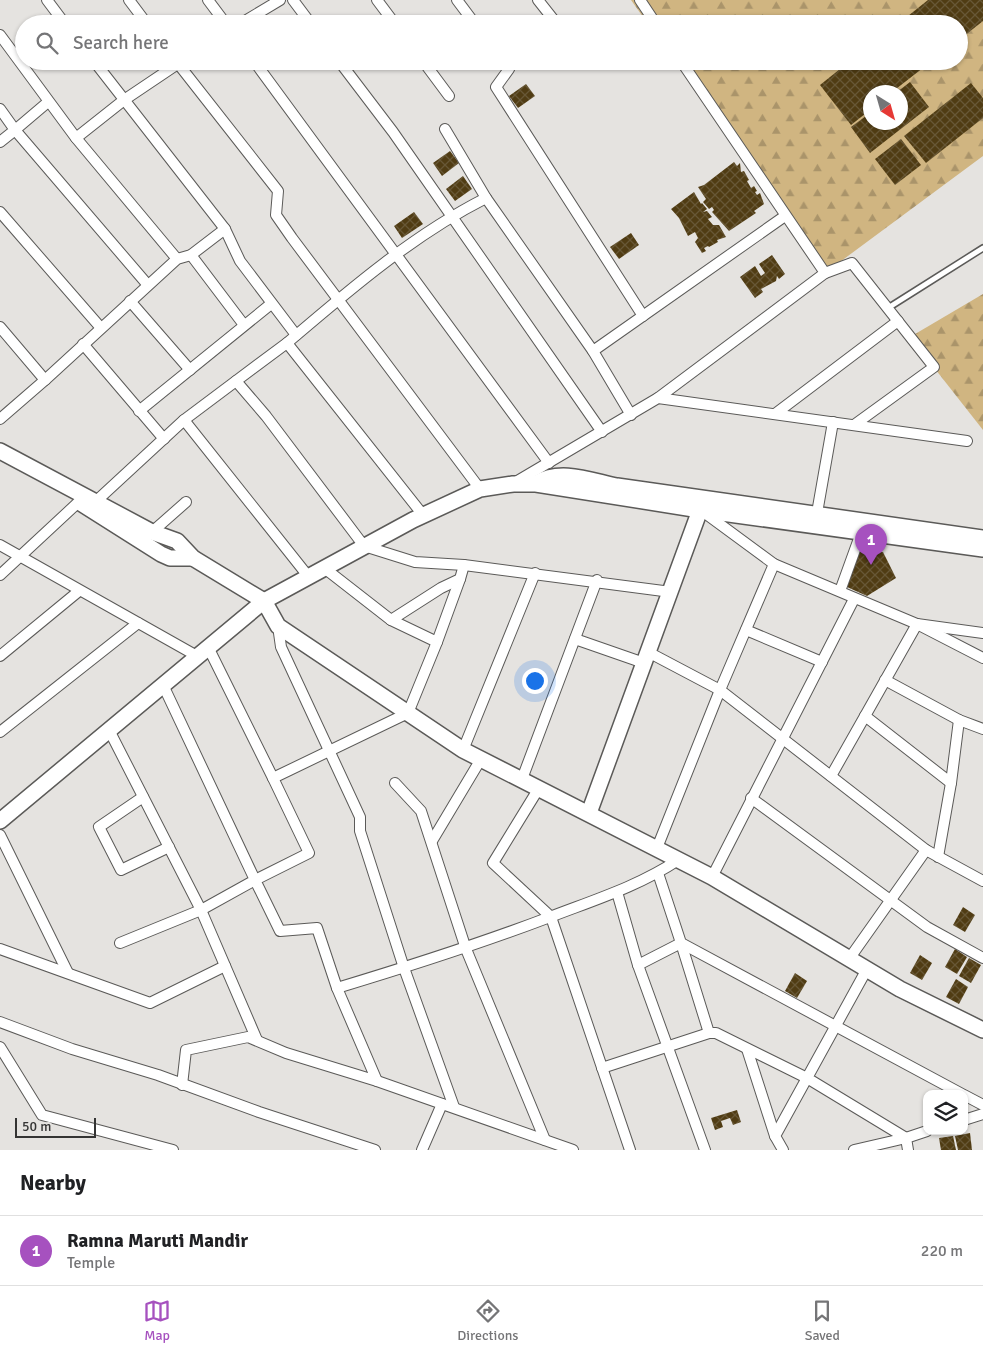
<!DOCTYPE html>
<style>
:root{--surface:#fff;--page:#f6f6f6;--text:#202124;--muted:#757577;--line:#e0e0e0;--accent:#a651bf}
body{margin:0;font-family:Signika,sans-serif;background:var(--page);color:var(--text)}
.controls{position:absolute;right:15px;bottom:15px;display:grid;overflow:hidden;border-radius:10px;box-shadow:0 1px 4px #0004}
.controls button{width:45px;height:45px;display:grid;place-items:center;padding:0;border:0;border-bottom:1px solid var(--line);background:var(--surface);color:var(--text);font:25px sans-serif}
.compass{position:absolute;left:863px;top:85px;width:45px;height:45px;border-radius:50%;background:var(--surface);box-shadow:0 1px 4px #0004;rotate:143deg}
.scale{position:absolute;left:15px;bottom:12px;width:81px;box-sizing:border-box;padding-left:5px;border:2px solid #343433;border-top:0;font-size:14px;line-height:18px;white-space:nowrap;color:#343433;-webkit-text-stroke:4px #e5e3e0;paint-order:stroke}
.you{position:absolute;left:534px;top:680px;width:18px;height:18px;margin:-12px;border:4px solid #fff;border-radius:50%;background:#1a73e8;box-shadow:0 0 0 8px #1a73e833}
.badge{display:grid;place-items:center;width:32px;height:32px;border-radius:50%;background:var(--accent);color:#fff;font-size:16px;font-weight:700}
.pin{position:absolute;translate:-50% -41px;filter:drop-shadow(0 1px 2px #0008)}
.pin::after{content:'';position:absolute;top:26px;width:18px;height:15px;background:inherit;clip-path:polygon(0 0,100% 0,50% 100%)}
.list{margin:0;padding:0;list-style:none}
h2{display:flex;justify-content:space-between;align-items:center;height:65px;margin:0;padding:0 20px;font-size:21px}
h2 small{font-size:16px;font-weight:400;color:var(--muted)}
.list li{display:grid;grid-template-columns:32px 1fr auto;gap:15px;align-items:center;box-sizing:border-box;height:70px;padding:0 20px;border-top:1px solid var(--line)}
.list b{display:block;font-size:19px;white-space:nowrap}
.list p{margin:0;font-size:16px;white-space:nowrap;color:var(--muted)}
.list em{font-size:16px;font-style:normal;color:var(--muted)}
.icon{flex:none;width:28px;height:28px;fill:none;stroke:currentColor;stroke-width:2;stroke-linecap:round;stroke-linejoin:round}
.map{position:relative;flex:none;width:983px;height:1150px;overflow:hidden}
.search{position:absolute;background:var(--surface);box-shadow:0 1px 4px #0004;left:15px;right:15px;top:15px;height:55px;display:flex;align-items:center;gap:12px;box-sizing:border-box;padding:0 18px;border-radius:28px;color:var(--muted);font-size:19px}
.sheet{height:135px;background:var(--surface)}
nav{display:flex;justify-content:space-around;align-items:center;box-sizing:border-box;height:70px;border-top:1px solid var(--line);background:var(--surface);font-size:14px;color:var(--muted)}
nav a{display:grid;justify-items:center;gap:2px}
nav .on{color:var(--accent)}
.map>svg:first-child{display:block}
</style>
<div class="map">
<svg width="983" height="1150" viewBox="0 0 983 1150">
<defs>
<pattern id="forest-firs" width="22" height="20" patternUnits="userSpaceOnUse" patternTransform="scale(1.25)"><rect width="22" height="20" fill="#d0b581"/><path d="M5 1l3.5 6h-7zM16 11l3.5 6h-7z" fill="#aa946a"/></pattern>
<pattern id="building-cross-hatch" width="8" height="8" patternUnits="userSpaceOnUse" patternTransform="scale(1.25)"><rect width="8" height="8" fill="#503c13"/><path d="M0 0l8 8M0 8l8-8" fill="none" stroke="#675736"/></pattern>
</defs>
<rect width="100%" height="100%" fill="#e5e3e0"/>
<g fill="url(#forest-firs)" fill-rule="evenodd">
<path d="M 631,0 L 983,0 L 983,156 L 825,273 L 675,61 L 959,61 L 959,24 L 648,24 ZM 870,92 L 900,92 L 900,122 L 870,122 Z"/>
<polygon points="983,294 983,430 910,337"/>
</g>
<g fill="url(#building-cross-hatch)">
<polygon points="928,0 983,0 983,21 959,40 959,24 898,24"/>
<polygon points="850,61 932,61 892,92 870,92 870,110 851,125 820,85"/>
<polygon points="910,82 929,107 870,153 851,127 870,113 870,122 900,122 900,92 897,92"/>
<polygon points="971,83 983,98 983,118 926,163 904,136"/>
<polygon points="526,84 535,96 518,108 509,96"/>
<polygon points="901,139 921,165 895,185 875,159"/>
<polygon points="450,151 459,163 442,176 433,163"/>
<polygon points="734,162 737,166 740,163 741,172 744,171 749,180 747,181 751,188 754,186 757,191 755,192 757,195 760,193 764,204 754,211 756,213 729,231 712,212 714,210 712,207 709,209 703,202 706,199 698,187 704,185"/>
<polygon points="463,176 472,189 455,201 446,189"/>
<polygon points="694,192 701,204 702,203 707,209 703,212 707,211 712,217 708,219 713,225 719,225 726,237 717,240 718,242 709,247 708,246 704,248 706,251 702,253 695,242 698,238 695,232 688,236 679,218 671,209"/>
<polygon points="414,212 423,224 402,238 394,226"/>
<polygon points="631,233 639,245 619,259 610,247"/>
<polygon points="772,255 785,274 779,279 777,276 776,281 761,289 763,292 755,298 740,277 755,266 761,276 765,273 759,264"/>
<polygon points="858,551 883,552 896,578 867,596 847,587"/>
<polygon points="963,907 975,915 965,932 953,925"/>
<polygon points="955,949 967,957 957,974 945,967"/>
<polygon points="920,955 932,963 922,980 910,973"/>
<polygon points="969,958 981,965 971,983 959,976"/>
<polygon points="795,973 807,981 797,998 785,991"/>
<polygon points="956,979 968,987 959,1004 946,997"/>
<polygon points="737,1110 741,1122 733,1125 730,1118 721,1121 723,1127 715,1130 711,1118"/>
<polygon points="970,1133 972,1150 958,1150 955,1136"/>
<polygon points="953,1136 956,1150 941,1150 939,1138"/>
</g>
<g fill="none" stroke-linecap="round" stroke-linejoin="round">
<defs>
<polyline id="lane" points="888,308 983,248"/>
<g id="street">
<polyline points="47,0 65,24"/>
<polyline points="129,0 147,24"/>
<polyline points="208,0 226,24"/>
<polyline points="293,0 311,24"/>
<polyline points="377,0 395,24"/>
<polyline points="457,0 475,24"/>
<polyline points="538,0 557,24"/>
<polyline points="640,0 656,24"/>
<polyline points="240,24 280,0"/>
<polyline points="0,35 76,138 124,100 182,61"/>
<polyline points="94,61 225,229 240,261 296,335"/>
<polyline points="176,61 278,191 276,215 292,238 480,489"/>
<polyline points="254,61 549,463"/>
<polyline points="339,61 393,132 602,432"/>
<polyline points="423,61 449,96"/>
<polyline points="503,61 509,69 496,87 643,316"/>
<polyline points="48,102 15,130 147,284"/>
<polyline points="0,109 15,130 0,142"/>
<polyline points="445,129 486,198 593,351 785,216"/>
<polyline points="76,138 177,259"/>
<polyline points="0,212 101,328"/>
<polyline points="191,255 244,325"/>
<polyline points="825,273 852,263 934,367 854,425"/>
<polyline points="130,301 190,370"/>
<polyline points="0,327 45,380 0,419"/>
<polyline points="287,343 236,381 266,416 364,546 415,562 464,565 671,592"/>
<polyline points="83,344 164,439"/>
<polyline points="593,351 631,415"/>
<polyline points="45,380 177,259 191,255 225,229"/>
<polyline points="658,398 825,273 681,61"/>
<polyline points="139,411 271,304"/>
<polyline points="775,414 898,321"/>
<polyline points="184,420 236,381"/>
<polyline points="514,483 658,398 967,441"/>
<polyline points="92,505 184,420 308,576"/>
<polyline points="702,511 774,564 917,624 983,658"/>
<polyline points="817,513 833,422"/>
<path d="M 423,515 L 287,343 C 349,290 413,235 486,198"/>
<polyline points="152,532 186,502"/>
<polyline points="0,545 197,656"/>
<polyline points="323,567 391,620"/>
<polyline points="0,575 84,497"/>
<polyline points="840,591 861,533"/>
<polyline points="278,626 281,647 360,817 360,831 404,968 454,1107"/>
<polyline points="746,630 822,662"/>
<polyline points="575,639 644,663"/>
<polyline points="437,642 460,579"/>
<polyline points="208,647 273,778"/>
<polyline points="648,652 720,690 926,850 983,881"/>
<polyline points="0,656 79,591"/>
<polyline points="885,680 959,720"/>
<polyline points="865,716 917,624 983,633"/>
<polyline points="109,730 201,910 257,1040"/>
<polyline points="0,732 138,623"/>
<polyline points="463,750 535,573"/>
<polyline points="831,776 865,716 951,783 959,720 983,729"/>
<polyline points="522,779 597,580"/>
<polyline points="395,783 421,811 466,949 545,1140"/>
<polyline points="539,788 493,863 551,917 630,1150"/>
<polyline points="143,797 99,827 121,870 169,847"/>
<polyline points="751,798 927,927 983,958"/>
<polyline points="0,835 68,973"/>
<polyline points="432,841 481,759"/>
<polyline points="657,848 720,690 774,564"/>
<polyline points="938,857 951,783"/>
<polyline points="658,873 681,943 962,1094"/>
<polyline points="712,877 854,599"/>
<polyline points="617,892 638,965 705,1150"/>
<polyline points="120,943 201,910 255,880 163,685"/>
<polyline points="0,949 150,1003 225,966"/>
<polyline points="849,959 926,850"/>
<polyline points="638,965 681,943 709,1033"/>
<polyline points="337,988 317,928 280,931 255,880 309,853 273,778 408,713 437,642 391,620 441,588 460,579 464,565"/>
<polyline points="0,1022 72,1049 158,1075 259,1112 375,1150"/>
<polyline points="0,1047 42,1115 173,1150"/>
<polyline points="747,1049 775,1136"/>
<polyline points="602,1068 709,1033 716,1033 807,1078 775,1136 783,1150"/>
<polyline points="377,1081 573,1150"/>
<path d="M 182,1085 L 186,1050 L 248,1037 L 286,1053 L 377,1081 L 337,988 C 410,966 479,944 550,917 C 594,900 639,886 678,860"/>
<polyline points="964,1095 983,1105"/>
<polyline points="964,1120 983,1114"/>
<polyline points="422,1150 442,1104"/>
<polyline points="854,1150 906,1138 807,1078 867,969"/>
<polyline points="908,1150 906,1138 927,1131"/>
</g>
<g id="secondary">
<polyline points="0,451 152,532 177,541 193,558 264,601 278,626 463,750 712,877 900,989 983,1030"/>
<path d="M 537,483 C 560,468 592,481 617,486 L 983,538"/>
<polyline points="82,504 161,554 170,558 193,558"/>
<polyline points="589,813 700,510"/>
<polyline points="0,821 264,601 413,520 480,489 513,484 536,484 700,510 983,549"/>
</g>
</defs>
<use href="#lane" stroke="#5b5a58" stroke-width="8"/>
<use href="#street" stroke="#5b5a58" stroke-width="12"/>
<use href="#secondary" stroke="#5b5a58" stroke-width="18"/>
<use href="#lane" stroke="#fff" stroke-width="5"/>
<use href="#street" stroke="#fff" stroke-width="10"/>
<use href="#secondary" stroke="#fff" stroke-width="15"/>
</g>
</svg>
<div class="controls">
<button><svg class="icon" aria-label="layers" viewBox="0 0 24 24"><path d="M12 4l9 5-9 5-9-5zM3 14l9 5 9-5"/></svg></button>
</div>
<svg class="compass" viewBox="-18 -18 36 36"><path d="M0-13l5 13h-10z" fill="#e53935"/><path d="M0 13l5-13h-10z" fill="#757577"/></svg>
<div class="scale">50 m</div>
<div class="you"></div>
<div class="pin badge" style="left:871px;top:565px">1</div>
<div class="search"><svg class="icon" aria-label="search" viewBox="0 0 24 24"><circle cx="10" cy="10" r="6"/><path d="M15 15l6 6"/></svg>Search here</div>
</div>
<section class="sheet">
<h2>Nearby<small></small></h2>
<ul class="list">
<li><span class="badge">1</span><div><b>Ramna Maruti Mandir</b><p>Temple</p></div><em>220 m</em></li>
</ul>
</section>
<nav>
<a class="on"><svg class="icon" aria-label="map" viewBox="0 0 24 24"><path d="M3 6l6-2 6 2 6-2v14l-6 2-6-2-6 2zM9 4v14M15 6v14"/></svg>Map</a>
<a><svg class="icon" aria-label="directions" viewBox="0 0 24 24"><path d="M12 3l9 9-9 9-9-9zM9 14v-3h6M13 9l2 2-2 2"/></svg>Directions</a>
<a><svg class="icon" aria-label="saved" viewBox="0 0 24 24"><path d="M7 4h10v16l-5-4-5 4z"/></svg>Saved</a>
</nav>
